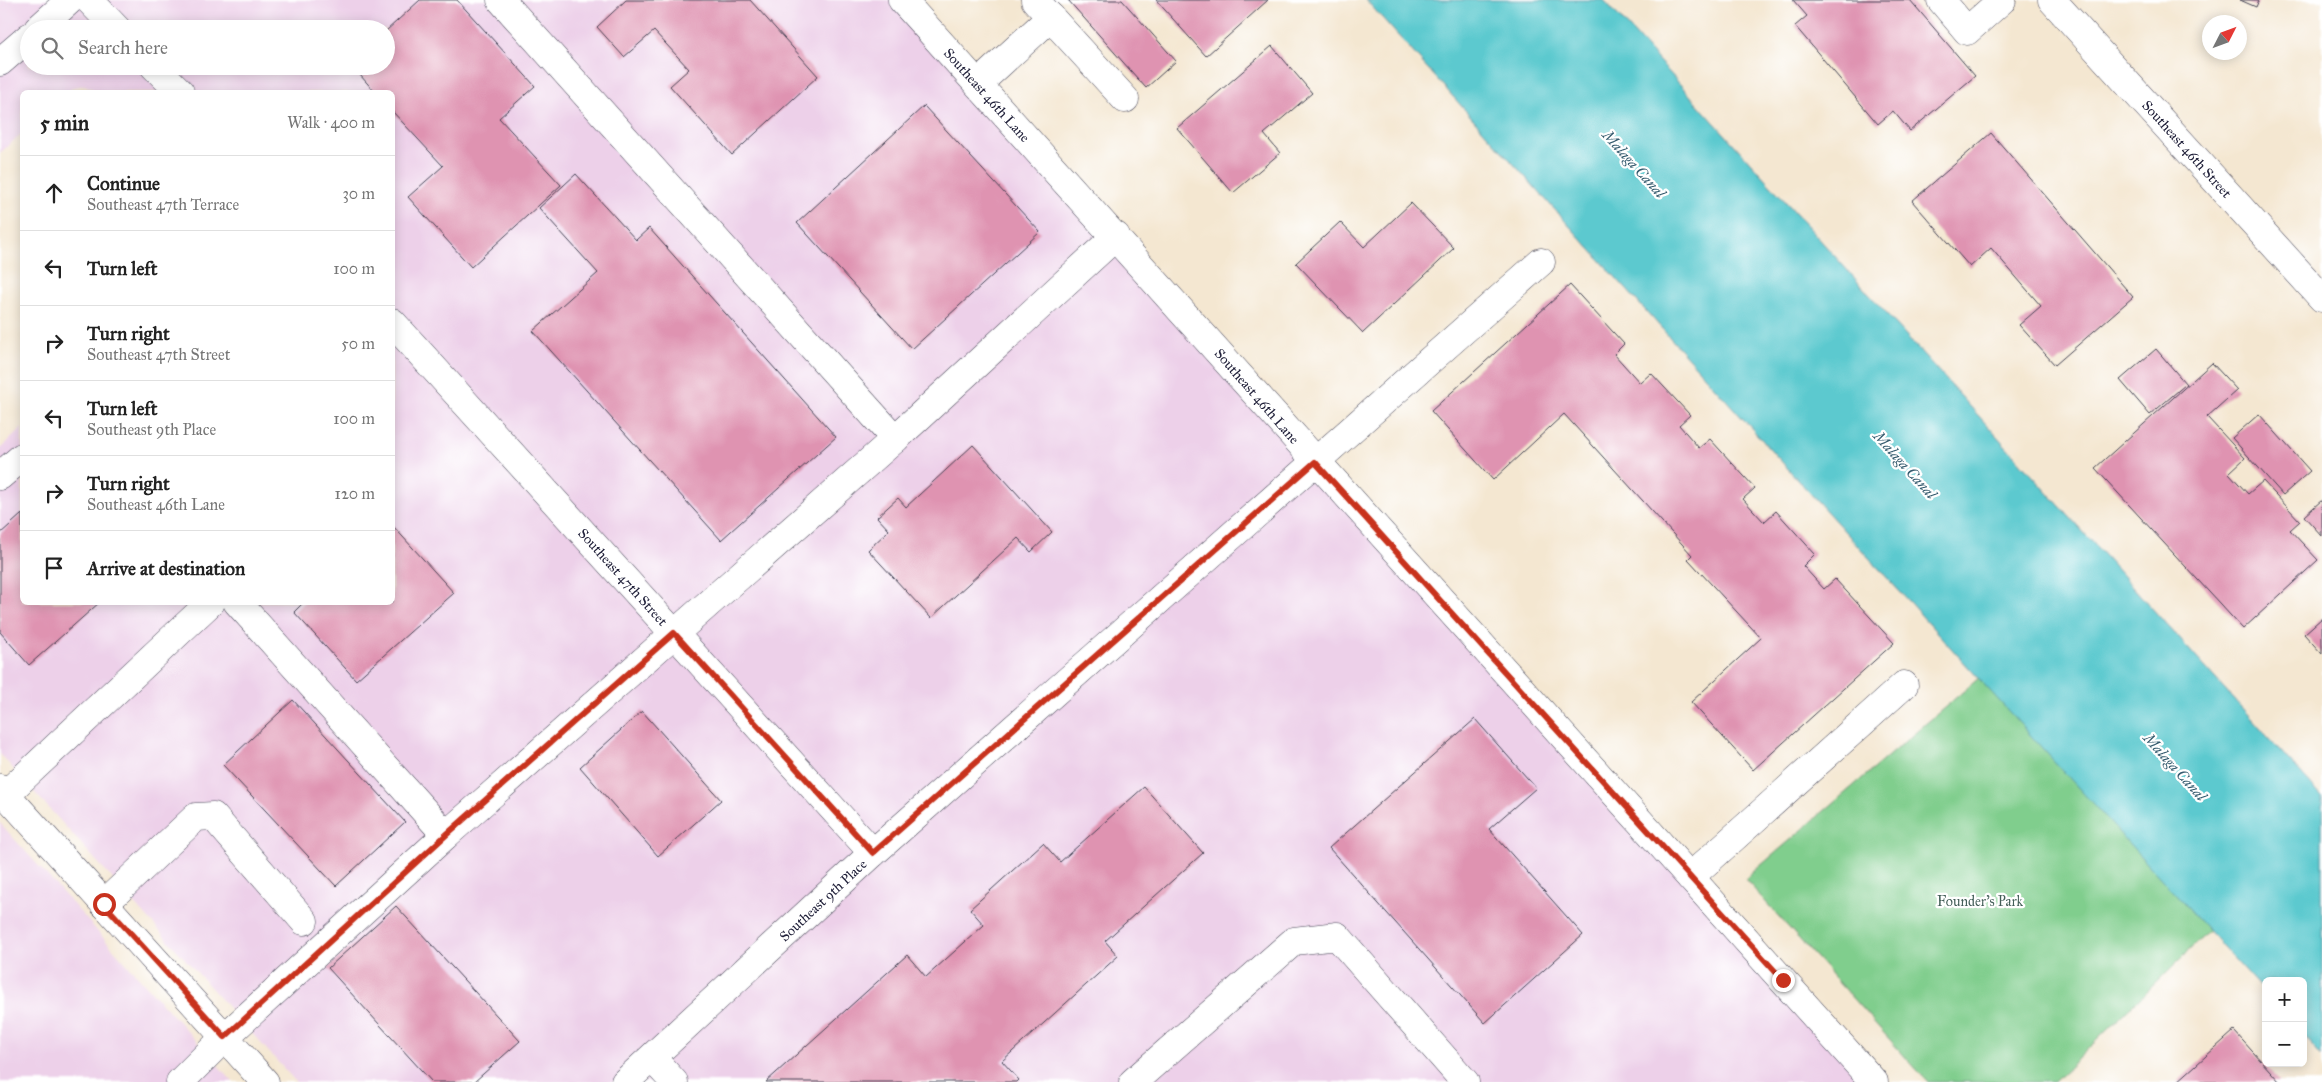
<!DOCTYPE html>
<meta charset="utf-8">
<style>
:root{--surface:#fff;--page:#f6f6f6;--text:#222;--muted:#767676;--line:#e0e0e0}
body{margin:0;font-family:"IM FELL Great Primer",serif;background:var(--page);color:var(--text)}
.controls{position:absolute;right:15px;bottom:15px;display:grid;overflow:hidden;border-radius:8px;box-shadow:0 2px 12px #0003}
.controls button{width:45px;height:45px;display:grid;place-items:center;padding:0;border:0;border-bottom:1px solid var(--line);background:var(--surface);color:var(--text);font:25px sans-serif}
.compass{position:absolute;left:2202px;top:15px;width:45px;height:45px;border-radius:50%;background:var(--surface);box-shadow:0 2px 12px #0003;rotate:48deg}
.stop{position:absolute;width:15px;height:15px;margin:-11px;border:4px solid #c8321e;border-radius:50%;background:#fff}
.stop.end{background:#c8321e;border-color:#fff;box-shadow:0 1px 5px #0008}
.list{margin:0;padding:0;list-style:none}
h2{display:flex;justify-content:space-between;align-items:center;height:65px;margin:0;padding:0 20px;font-size:21px}
h2 small{font-size:16px;font-weight:400;color:var(--muted)}
.list li{display:grid;grid-template-columns:32px 1fr auto;gap:15px;align-items:center;box-sizing:border-box;height:75px;padding:0 20px;border-top:1px solid var(--line)}
.list b{display:block;font-size:19px;white-space:nowrap}
.list p{margin:0;font-size:16px;white-space:nowrap;color:var(--muted)}
.list em{font-size:16px;font-style:normal;color:var(--muted)}
.icon{flex:none;width:28px;height:28px;fill:none;stroke:currentColor;stroke-width:2;stroke-linecap:round;stroke-linejoin:round}
.map{position:relative;flex:none;width:2322px;height:1082px;overflow:hidden}
.search{position:absolute;background:var(--surface);box-shadow:0 2px 12px #0003;left:20px;top:20px;width:375px;height:55px;display:flex;align-items:center;gap:12px;box-sizing:border-box;padding:0 18px;border-radius:28px;color:var(--muted);font-size:19px}
.panel{position:absolute;background:var(--surface);box-shadow:0 2px 12px #0003;left:20px;top:90px;width:375px;height:515px;border-radius:8px}
.map>svg:first-child{display:block}
</style>
<div class="map">
<svg width="2322" height="1082" viewBox="0 0 2322 1082">
<rect width="100%" height="100%" fill="#fff"/>
<filter id="ink" filterUnits="userSpaceOnUse"><feTurbulence type="fractalNoise" baseFrequency=".02" numOctaves="2"/><feDisplacementMap in="SourceGraphic" scale="10" xChannelSelector="R" yChannelSelector="G"/><feConvolveMatrix kernelMatrix="1 2 1 2 8 2 1 2 1" color-interpolation-filters="sRGB"/></filter>
<filter id="wash" filterUnits="userSpaceOnUse"><feTurbulence type="fractalNoise" baseFrequency=".0096" numOctaves="4" result="noise"/><feDisplacementMap in="SourceGraphic" scale="20" xChannelSelector="R" yChannelSelector="G"/><feGaussianBlur stdDeviation="1.12" result="paint"/><feColorMatrix in="noise" values="0 0 0 0 0 0 0 0 0 0 0 0 0 0 0 0 0 1.4 0 .05"/><feComposite in="paint" operator="in"/></filter>
<g filter="url(#wash)">
<rect width="100%" height="100%" fill="#f4e7d1"/>
<g fill="#edd0e9" fill-rule="evenodd">
<path d="M 0,0 L 904,0 L 1865,1082 L 296,1082 L 0,754 L 0,449 L 22,428 L 22,602 L 392,602 L 392,92 L 98,92 L 85,85 L 74,87 L 67,92 L 22,92 L 22,133 L 0,153 ZM 29,29 L 386,29 L 386,66 L 29,66 Z"/>
<polygon points="0,823 233,1082 0,1082"/>
</g>
<polygon fill="#80ce8d" stroke="#517864" points="1987,671 2218,922 2054,1082 1928,1082 1745,879"/>
<polygon fill="#5cc9cf" stroke="#3f7685" points="1366,0 1604,0 2322,797 2322,1056 2303,1035 2303,981 2266,981 2266,994 1799,481"/>
<g id="blocks">
<g fill="#df93b1">
<polygon points="420,0 457,0 535,86 499,118 561,185 471,267 408,197 443,166 392,111 392,92 375,92 352,66 386,66 386,31"/>
<polygon points="626,0 750,0 818,76 732,155 670,86 689,69 654,31 624,57 597,27"/>
<polygon points="1068,0 1122,0 1176,61 1146,88"/>
<polygon points="1156,0 1268,0 1206,56"/>
<polygon points="1793,0 1910,0 1975,76 1910,131 1893,111 1878,124 1795,26 1807,16"/>
<polygon points="2240,0 2259,0 2256,7"/>
<polygon points="1272,46 1312,93 1264,134 1280,153 1233,193 1177,128"/>
<polygon points="924,106 1040,232 912,349 797,223"/>
<polygon points="1991,133 2133,297 2055,365 2019,325 2041,306 1991,248 1970,267 1912,201"/>
<polygon points="576,174 636,240 649,228 836,437 721,540 533,331 598,273 539,208"/>
<polygon points="1411,203 1454,248 1363,333 1296,263 1340,222 1364,247"/>
<polygon points="1570,285 1624,344 1614,354 1640,383 1651,373 1690,415 1679,425 1699,448 1710,439 1755,488 1743,499 1764,522 1776,511 1815,554 1803,566 1824,589 1835,579 1894,643 1753,770 1691,702 1761,638 1688,559 1692,555 1564,414 1493,480 1431,411"/>
<polygon points="2156,349 2186,384 2150,415 2120,380"/>
<polygon points="2212,363 2237,390 2207,417 2245,458 2229,473 2248,494 2263,481 2300,521 2290,530 2318,560 2243,629 2095,468"/>
<polygon points="2259,414 2310,471 2283,495 2232,438"/>
<polygon points="973,445 1052,532 1031,552 1018,538 931,618 868,550 889,530 877,517 898,498 906,507"/>
<polygon points="2322,500 2322,536 2304,516"/>
<polygon points="22,514 22,602 100,602 29,665 0,632 0,534"/>
<polygon points="392,525 454,593 356,680 294,612 304,602 392,602"/>
<polygon points="2322,618 2322,654 2304,634"/>
<polygon points="293,700 405,822 336,886 223,765"/>
<polygon points="642,711 721,800 658,856 580,767"/>
<polygon points="1475,719 1536,788 1489,829 1583,935 1485,1023 1329,848"/>
<polygon points="1144,787 1203,853 1105,941 1118,956 1002,1061 1019,1080 1017,1082 766,1082 907,955 926,977 984,925 970,909 1043,843 1060,862"/>
<polygon points="396,906 520,1041 474,1082 432,1082 328,968"/>
<polygon points="2234,1031 2280,1082 2177,1082"/>
</g>
</g>
</g>
<g filter="url(#ink)">
<use href="#blocks" fill-opacity="0" stroke="#424052" stroke-width="1"/>
<g fill="none" stroke-linecap="round" stroke-linejoin="round">
<defs>
<g id="minor">
<polyline points="89,0 117,29"/>
<polyline points="501,0 895,439 1116,236"/>
<polyline points="902,0 1874,1082"/>
<polyline points="1035,0 1125,99"/>
<polyline points="1941,0 1967,31 2002,0"/>
<polyline points="2052,0 2322,298"/>
<polyline points="38,29 70,0"/>
<polyline points="0,62 29,37"/>
<polyline points="154,66 180,92"/>
<polyline points="978,84 1051,17"/>
<polyline points="392,322 873,853"/>
<polyline points="0,476 22,457"/>
<polyline points="237,602 446,835 895,439"/>
<polyline points="0,788 265,1082"/>
<polyline points="6,794 211,602"/>
<polyline points="1690,877 1904,685"/>
<polyline points="104,904 196,817 213,816 304,921"/>
<polyline points="652,1058 674,1082"/>
<polyline points="180,1082 225,1037 446,835"/>
<polyline points="625,1082 873,853 1541,262"/>
<polyline points="1133,1082 1294,941 1337,936 1465,1082"/>
</g>
</defs>
<use href="#minor" stroke="#424052" stroke-width="29"/>
<use href="#minor" stroke="#fff" stroke-width="28"/>
</g>
</g>
<g fill="none" stroke-linecap="round" stroke-linejoin="round" filter="url(#ink)">
<polyline stroke="#c8321e" stroke-width="6" points="104,904 225,1037 446,835 674,633 873,853 1315,462 1783,980"/>
</g>
<g text-anchor="middle" stroke-width="4.5" stroke-linejoin="round" paint-order="stroke">
<g font-size="14" fill="#22223b" stroke="#fff">
<text transform="translate(987 95) rotate(48)" y="5">Southeast 46th Lane</text>
<text transform="translate(2187 149) rotate(48)" y="5">Southeast 46th Street</text>
<text transform="translate(1257 396) rotate(49)" y="5">Southeast 46th Lane</text>
<text transform="translate(623 577) rotate(48)" y="5">Southeast 47th Street</text>
<text transform="translate(823 900) rotate(-43)" y="5">Southeast 9th Place</text>
</g>
<g font-size="14" fill="#435e58" stroke="#fff">
<text x="1980" y="906">Founder's Park</text>
</g>
<g font-size="15" font-style="italic" fill="#365c6f" stroke="#fff">
<text transform="translate(1634 164) rotate(48)" y="5">Malaga Canal</text>
<text transform="translate(1905 465) rotate(48)" y="5">Malaga Canal</text>
<text transform="translate(2175 767) rotate(48)" y="5">Malaga Canal</text>
</g>
</g>
</svg>
<div class="controls">
<button>+</button>
<button>−</button>
</div>
<svg class="compass" viewBox="-18 -18 36 36"><path d="M0-13l5 13h-10z" fill="#e53935"/><path d="M0 13l5-13h-10z" fill="#767676"/></svg>
<div class="stop" style="left:104px;top:904px"></div>
<div class="stop end" style="left:1783px;top:980px"></div>
<div class="search"><svg class="icon" aria-label="search" viewBox="0 0 24 24"><circle cx="10" cy="10" r="6"/><path d="M15 15l6 6"/></svg>Search here</div>
<section class="panel">
<h2>5 min<small>Walk · 400 m</small></h2>
<ul class="list">
<li><svg class="icon" aria-label="ahead" viewBox="0 0 24 24"><path d="M12 20V5M6 11l6-6 6 6"/></svg><div><b>Continue</b><p>Southeast 47th Terrace</p></div><em>30 m</em></li>
<li><svg class="icon" aria-label="left" viewBox="0 0 24 24"><path d="M17 20v-9H6M10 6l-5 5 5 5"/></svg><div><b>Turn left</b></div><em>100 m</em></li>
<li><svg class="icon" aria-label="right" viewBox="0 0 24 24"><path d="M7 20v-9h11M14 6l5 5-5 5"/></svg><div><b>Turn right</b><p>Southeast 47th Street</p></div><em>50 m</em></li>
<li><svg class="icon" aria-label="left" viewBox="0 0 24 24"><path d="M17 20v-9H6M10 6l-5 5 5 5"/></svg><div><b>Turn left</b><p>Southeast 9th Place</p></div><em>100 m</em></li>
<li><svg class="icon" aria-label="right" viewBox="0 0 24 24"><path d="M7 20v-9h11M14 6l5 5-5 5"/></svg><div><b>Turn right</b><p>Southeast 46th Lane</p></div><em>120 m</em></li>
<li><svg class="icon" aria-label="arrive" viewBox="0 0 24 24"><path d="M6 21V4h12l-3 4 3 4H6"/></svg><div><b>Arrive at destination</b></div></li>
</ul>
</section>
</div>
